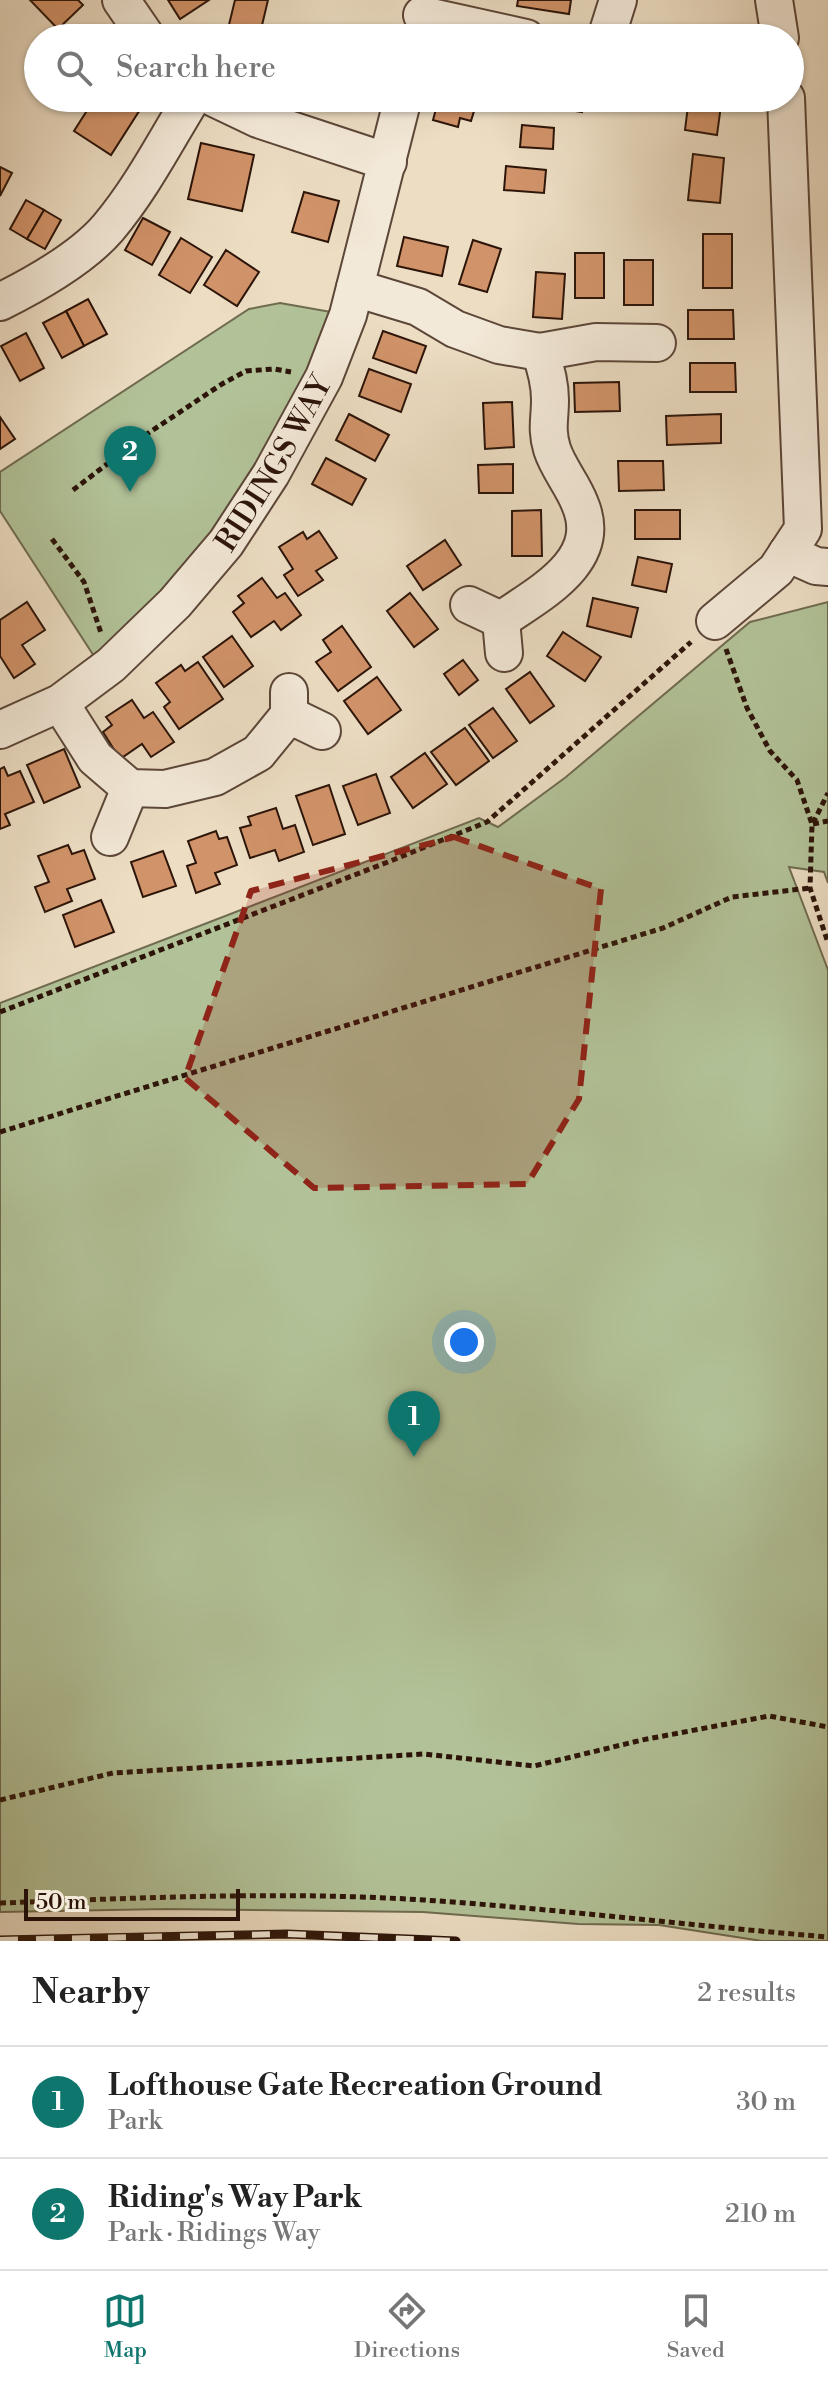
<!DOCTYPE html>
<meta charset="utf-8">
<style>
:root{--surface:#fff;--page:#f6f6f6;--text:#222;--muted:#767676;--line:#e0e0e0;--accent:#0f766e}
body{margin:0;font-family:"Libre Bodoni",serif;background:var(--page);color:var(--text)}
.scale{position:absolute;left:24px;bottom:20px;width:216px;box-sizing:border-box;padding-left:8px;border:4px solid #2c1409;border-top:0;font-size:22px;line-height:28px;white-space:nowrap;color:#2c1409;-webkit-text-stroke:6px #f3e9d8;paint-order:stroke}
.you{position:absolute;left:464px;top:1342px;width:28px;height:28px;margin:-20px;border:6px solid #fff;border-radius:50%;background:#1a73e8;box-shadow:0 0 0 12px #1a73e833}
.badge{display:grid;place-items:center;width:52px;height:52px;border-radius:50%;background:var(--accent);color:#fff;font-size:26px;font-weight:700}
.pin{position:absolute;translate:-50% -66px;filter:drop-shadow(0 2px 4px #0008)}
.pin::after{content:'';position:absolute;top:42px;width:28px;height:24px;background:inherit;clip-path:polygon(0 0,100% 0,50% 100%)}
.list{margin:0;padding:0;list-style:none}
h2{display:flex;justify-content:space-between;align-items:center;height:104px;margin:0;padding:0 32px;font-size:34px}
h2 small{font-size:26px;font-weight:400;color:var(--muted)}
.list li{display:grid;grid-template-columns:52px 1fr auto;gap:24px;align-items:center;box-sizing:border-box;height:112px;padding:0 32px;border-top:2px solid var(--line)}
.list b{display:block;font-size:30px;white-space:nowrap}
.list p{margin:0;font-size:26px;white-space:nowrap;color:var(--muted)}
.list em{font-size:26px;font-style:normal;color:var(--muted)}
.icon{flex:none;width:44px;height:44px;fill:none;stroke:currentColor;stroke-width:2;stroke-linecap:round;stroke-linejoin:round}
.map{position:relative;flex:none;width:828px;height:1941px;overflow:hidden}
.search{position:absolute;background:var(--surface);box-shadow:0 2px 6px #0004;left:24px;right:24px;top:24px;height:88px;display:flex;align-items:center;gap:20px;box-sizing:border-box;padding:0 28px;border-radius:44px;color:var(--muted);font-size:30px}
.sheet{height:328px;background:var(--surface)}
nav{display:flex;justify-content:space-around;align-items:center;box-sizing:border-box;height:112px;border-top:2px solid var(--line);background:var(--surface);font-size:22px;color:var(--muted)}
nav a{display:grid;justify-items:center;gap:4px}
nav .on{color:var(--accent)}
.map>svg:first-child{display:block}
</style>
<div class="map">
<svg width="828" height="1941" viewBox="0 0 828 1941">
<rect width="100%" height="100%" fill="#ecddc3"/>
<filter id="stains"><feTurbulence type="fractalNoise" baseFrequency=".0025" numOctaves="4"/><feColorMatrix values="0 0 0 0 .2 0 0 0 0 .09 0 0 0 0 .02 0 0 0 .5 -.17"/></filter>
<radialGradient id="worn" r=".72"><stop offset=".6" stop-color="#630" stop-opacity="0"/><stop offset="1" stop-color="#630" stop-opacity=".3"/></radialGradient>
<g fill="#b2c298" stroke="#6f6b50" stroke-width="2">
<polygon points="280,303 348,315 271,474 103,670 0,511 0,472 249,309"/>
<polygon points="828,602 828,883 824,872 789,867 828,970 828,1941 762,1941 659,1925 578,1924 423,1912 166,1909 0,1912 0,1003 479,818 498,827 566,777 750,622"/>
</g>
<g fill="#d19369" stroke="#2c1409" stroke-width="2">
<polygon points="30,0 78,0 83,5 58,29"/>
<polygon points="168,0 209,0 180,19"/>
<polygon points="235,0 268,0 259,38 226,37"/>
<polygon points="518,0 571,0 569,14 517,6"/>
<polygon points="273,27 308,36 308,38 270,38"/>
<polygon points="679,28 708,38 675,38"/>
<polygon points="95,98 132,98 143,105 111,155 74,131"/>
<polygon points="332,98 360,98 358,106"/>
<polygon points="439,98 478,98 471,121 460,118 458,127 433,120"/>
<polygon points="538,98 584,98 582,112 537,105"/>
<polygon points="689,98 722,98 717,135 685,130"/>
<polygon points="522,125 554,128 553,149 520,147"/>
<polygon points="201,143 254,155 242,211 188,199"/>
<polygon points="693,154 724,158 720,203 688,200"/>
<polygon points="506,166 546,170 544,193 504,190"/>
<polygon points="0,167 12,173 0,196"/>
<polygon points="304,192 339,201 328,242 292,232"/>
<polygon points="26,200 44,210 27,239 10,229"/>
<polygon points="44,210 61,220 45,249 27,239"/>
<polygon points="143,218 170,232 152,265 125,250"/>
<rect x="703" y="234" width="29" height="54"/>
<polygon points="404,237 448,247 442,276 397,266"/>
<polygon points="181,238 212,257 190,293 159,275"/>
<polygon points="473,240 501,249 487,292 459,284"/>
<polygon points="226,250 259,272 237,306 204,285"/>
<rect x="575" y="253" width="29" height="45"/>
<rect x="624" y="260" width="29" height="45"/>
<polygon points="536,272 565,274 562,319 533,317"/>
<polygon points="88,299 107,334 84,346 66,311"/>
<polygon points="688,310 733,310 734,339 688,339"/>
<polygon points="66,311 84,346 62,358 43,323"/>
<polygon points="383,331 426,346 416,373 373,358"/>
<polygon points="26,333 44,368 20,381 1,346"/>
<polygon points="690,363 735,363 736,392 690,392"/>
<polygon points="369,369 411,384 401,412 359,396"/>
<polygon points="619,382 620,411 575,412 574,383"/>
<polygon points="512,402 514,447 485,449 483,403"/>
<polygon points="349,414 389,435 375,461 336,440"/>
<polygon points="721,414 721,443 667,445 666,416"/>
<polygon points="0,417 15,439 0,449"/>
<polygon points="326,458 366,479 352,505 312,484"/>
<polygon points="618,461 663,461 664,490 619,491"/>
<polygon points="513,464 513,493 479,493 478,465"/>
<polygon points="541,510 542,556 512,556 512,511"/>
<rect x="635" y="510" width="45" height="29"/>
<polygon points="319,531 337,558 316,571 323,580 298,596 284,575 293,569 279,547 303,532 307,539"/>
<polygon points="445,540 461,565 423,590 407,566"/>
<polygon points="638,557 672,564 666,592 632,585"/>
<polygon points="262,578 277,598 285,593 301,615 281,630 274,621 251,637 233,612 244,603 238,596"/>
<polygon points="410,593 438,629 414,647 387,611"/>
<polygon points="593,598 638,608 631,637 587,626"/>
<polygon points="27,602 45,630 22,645 35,664 14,678 0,656 0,620"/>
<polygon points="342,626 371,667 338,691 316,662 331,652 323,640"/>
<polygon points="563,632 601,657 585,681 547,656"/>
<polygon points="232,636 253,666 224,687 203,657"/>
<polygon points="463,660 478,680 459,695 444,674"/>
<polygon points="198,662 223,699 179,729 164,707 170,702 156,683 181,665 185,671"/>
<polygon points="530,672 554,706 530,723 506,689"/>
<polygon points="377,677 401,710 368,734 344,701"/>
<polygon points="132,700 144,718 153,712 174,742 151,757 142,744 120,759 103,732 112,725 106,717"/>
<polygon points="493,708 517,741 493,758 469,725"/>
<polygon points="465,728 489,761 456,785 431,752"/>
<polygon points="64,749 80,787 44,803 27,765"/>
<polygon points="425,753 447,784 413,808 391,777"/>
<polygon points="4,767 8,776 20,771 34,802 5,814 10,825 0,829 0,769"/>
<polygon points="376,774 390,813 358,825 343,786"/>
<polygon points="329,785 345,834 313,845 296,796"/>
<polygon points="276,808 283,829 295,825 304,852 279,861 275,850 250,858 240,828 251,825 248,817"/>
<polygon points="216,831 219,839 227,837 237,865 215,873 220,884 196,893 187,866 196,863 188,841"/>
<polygon points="68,845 72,854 84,850 95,879 67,889 72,901 45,912 35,887 49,882 38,856"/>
<polygon points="163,851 176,886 143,897 131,862"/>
<polygon points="101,900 114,932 75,947 63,915"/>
</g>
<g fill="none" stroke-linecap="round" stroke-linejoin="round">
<defs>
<g id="minor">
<polyline points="121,0 147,38"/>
<polyline points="774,0 780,38"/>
<polyline points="422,15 526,38"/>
<polyline points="606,38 618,0"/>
<polyline points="214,98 258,119 388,162"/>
<path d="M 355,288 L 418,307 L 455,329 L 499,345 L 540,352 C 546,368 550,383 550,400 C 550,419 546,429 552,449 C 558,468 573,485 580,504 C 604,561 540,593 501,620"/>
<path d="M 0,302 C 34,285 83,257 108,228 C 141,189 165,142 192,98"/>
<polyline points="540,352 596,342 657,343"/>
<polyline points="787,553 816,566 828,567"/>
<polyline points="469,605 501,620 504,653"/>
<polyline points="715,621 776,570 803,529 786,98"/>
<polyline points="289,692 289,715 322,731"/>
<polyline points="60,703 95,758 130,788 165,789 215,777 258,753 289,715"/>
<path id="s1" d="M 0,730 L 60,703 L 111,665 L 175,603 L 226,543 L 271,474 L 324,377 L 348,315 L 403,98"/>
<polyline points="110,837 130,788"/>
</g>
</defs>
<use href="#minor" stroke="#5c4638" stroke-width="40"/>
<g stroke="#2c1409" stroke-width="5" stroke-dasharray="6 4" stroke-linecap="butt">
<polyline points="73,490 144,436 222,384 246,371 274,369 291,372"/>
<polyline points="52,539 84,582 101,633"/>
<polyline points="726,649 747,708 770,751 797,780 812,824 810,888 828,943"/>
<polyline points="813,823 828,793"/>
<polyline points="813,824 828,821"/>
<polyline points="0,1012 388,862 487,822 691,642"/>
<polyline points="0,1132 663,928 732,897 810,888"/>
<polyline points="0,1800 113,1773 424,1754 534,1766 642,1740 769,1716 828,1727"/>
<path d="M 0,1903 C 141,1898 283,1891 424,1900 C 559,1909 693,1926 828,1937"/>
</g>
<use href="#minor" stroke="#f3e9d8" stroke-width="36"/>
<defs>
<polyline id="rail" points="0,1940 287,1934 456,1941"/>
</defs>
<use href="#rail" stroke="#2c1409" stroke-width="9"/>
<use href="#rail" stroke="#f3e9d8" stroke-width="6" stroke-dasharray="18" stroke-linecap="butt"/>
</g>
<path fill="#8f2418" fill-opacity="0.2" stroke="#8f2418" stroke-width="6" stroke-dasharray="16 10" stroke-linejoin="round" d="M 454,837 L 601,889 L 579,1099 L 527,1184 L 314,1188 L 185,1078 L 251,891 Z"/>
<g text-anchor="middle" stroke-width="6" stroke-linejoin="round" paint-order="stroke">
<g font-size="30" fill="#2c1409" stroke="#f3e9d8">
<text dy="10" stroke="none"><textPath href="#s1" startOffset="390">RIDINGS WAY</textPath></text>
</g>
</g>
<rect width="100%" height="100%" filter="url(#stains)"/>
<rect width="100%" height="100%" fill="url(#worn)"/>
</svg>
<div class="scale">50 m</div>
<div class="you"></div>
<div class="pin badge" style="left:414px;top:1457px">1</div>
<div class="pin badge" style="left:130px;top:492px">2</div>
<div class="search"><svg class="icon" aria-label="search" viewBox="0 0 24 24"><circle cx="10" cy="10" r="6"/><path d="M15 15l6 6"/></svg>Search here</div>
</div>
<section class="sheet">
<h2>Nearby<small>2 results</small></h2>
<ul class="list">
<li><span class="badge">1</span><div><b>Lofthouse Gate Recreation Ground</b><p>Park</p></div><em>30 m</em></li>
<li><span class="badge">2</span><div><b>Riding's Way Park</b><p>Park · Ridings Way</p></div><em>210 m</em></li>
</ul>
</section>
<nav>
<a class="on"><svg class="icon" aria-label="map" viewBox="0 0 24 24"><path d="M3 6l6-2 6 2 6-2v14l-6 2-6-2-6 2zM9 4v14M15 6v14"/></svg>Map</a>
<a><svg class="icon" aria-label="directions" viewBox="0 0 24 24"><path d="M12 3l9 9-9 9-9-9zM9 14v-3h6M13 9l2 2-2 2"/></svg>Directions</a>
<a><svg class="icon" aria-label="saved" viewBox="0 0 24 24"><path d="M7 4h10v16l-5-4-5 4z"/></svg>Saved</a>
</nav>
